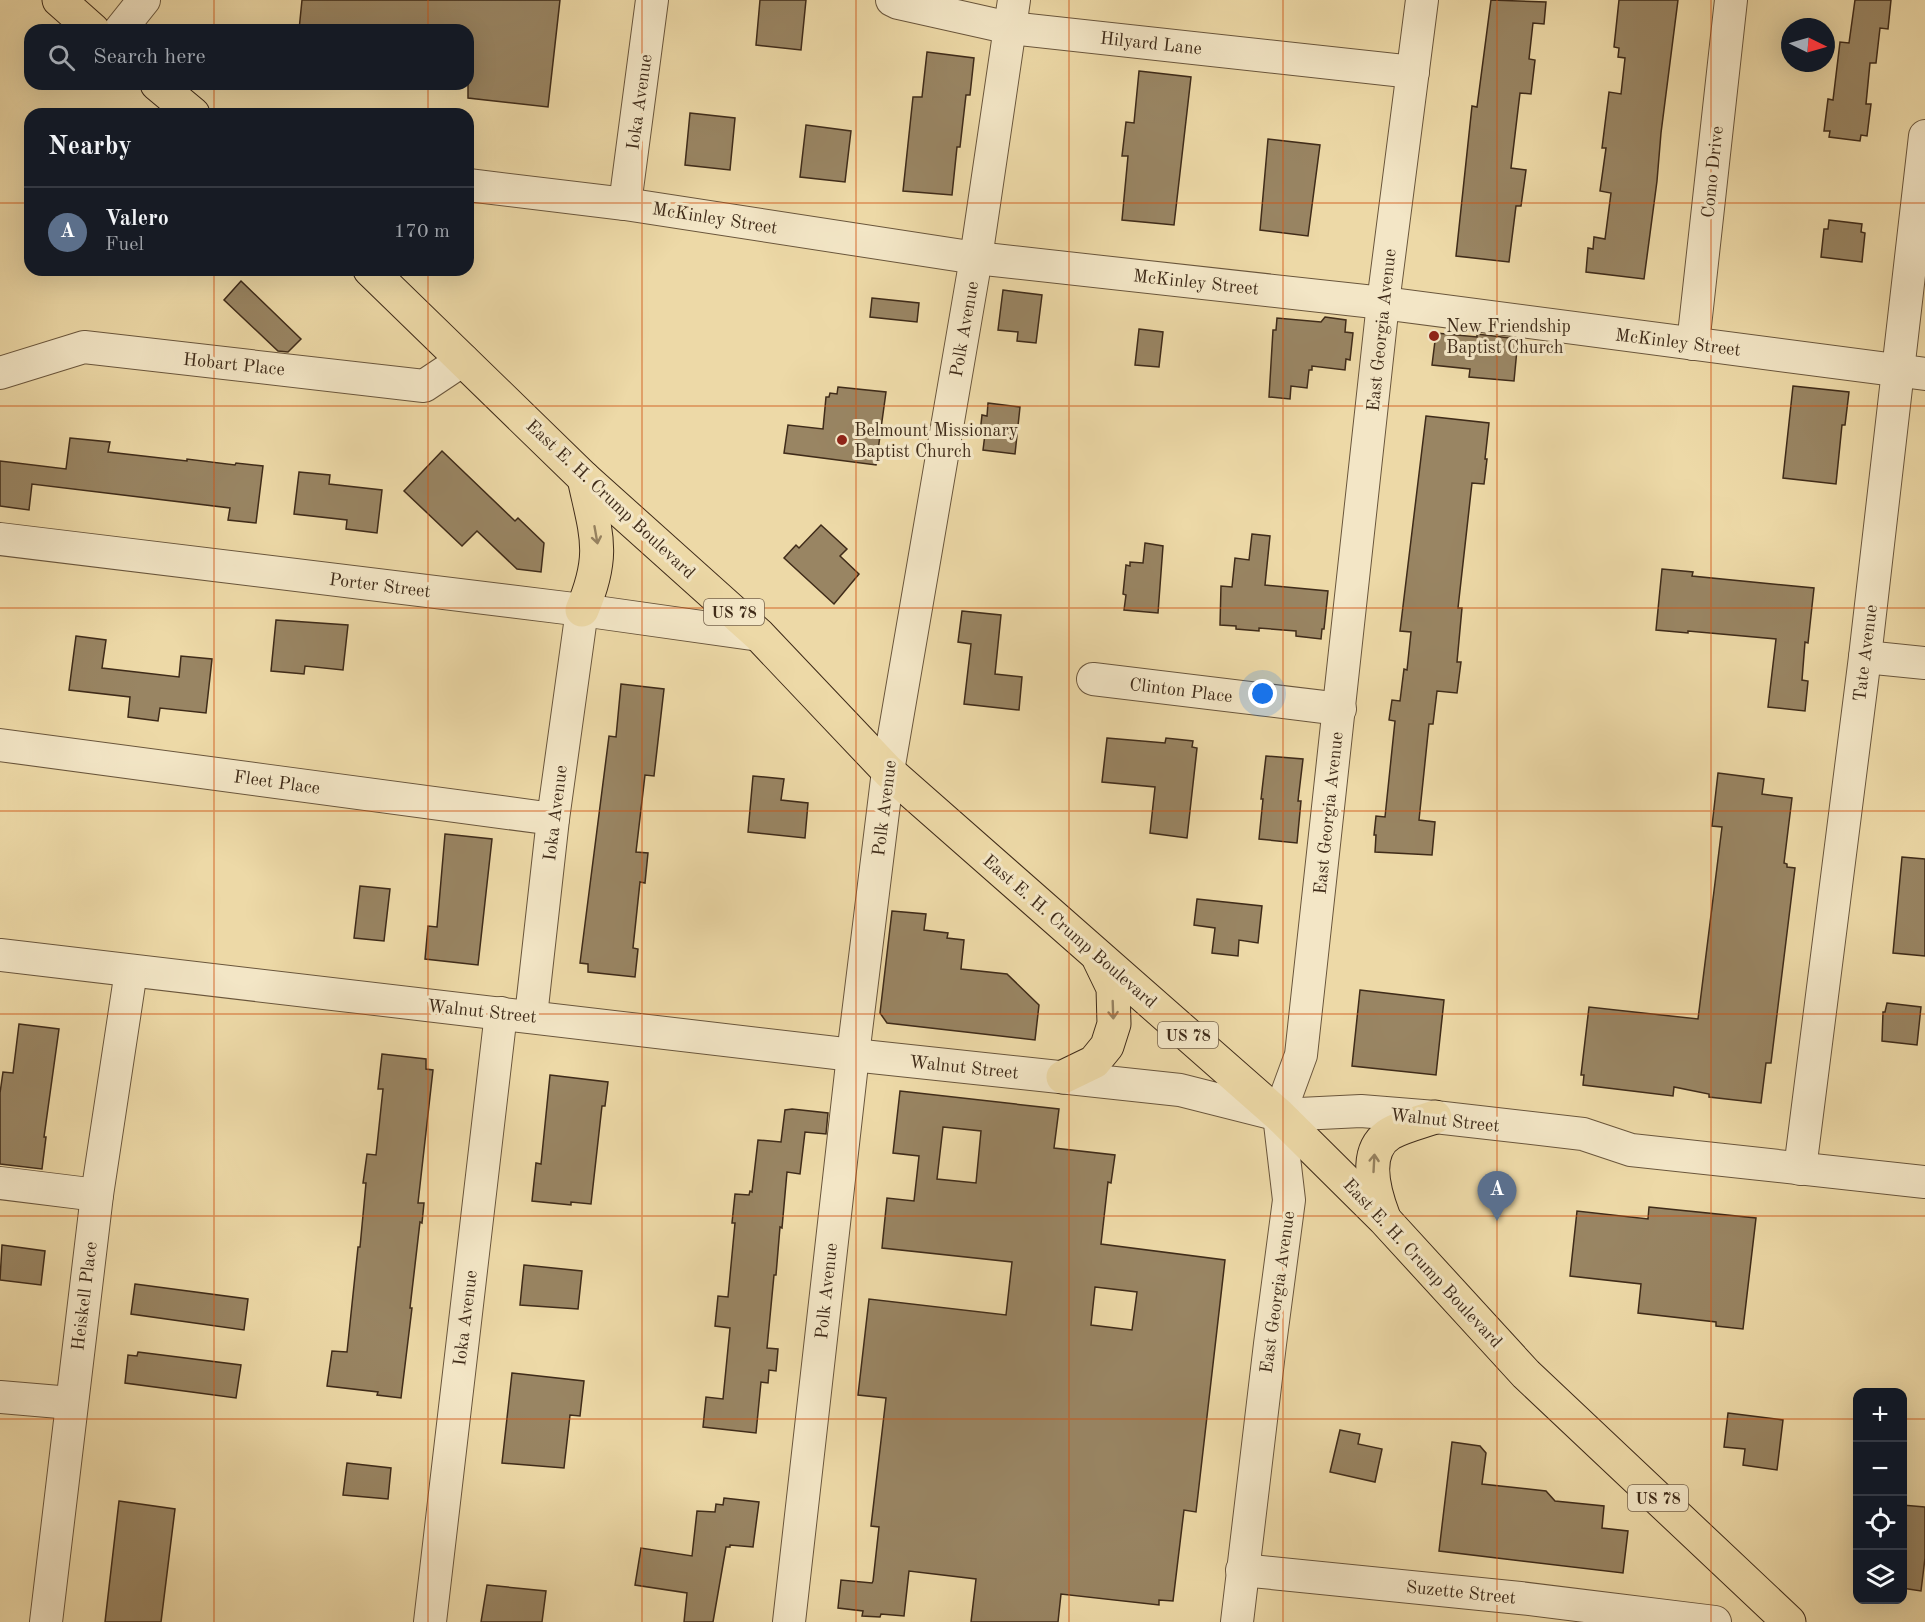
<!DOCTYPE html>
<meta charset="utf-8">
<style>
:root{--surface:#171b24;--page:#20242c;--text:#f1f3f6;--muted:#9ea1a6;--line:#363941;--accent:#ea580c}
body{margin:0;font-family:"Old Standard TT",serif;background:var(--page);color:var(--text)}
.controls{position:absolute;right:18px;bottom:18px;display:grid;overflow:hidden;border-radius:12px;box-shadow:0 6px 24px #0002}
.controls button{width:54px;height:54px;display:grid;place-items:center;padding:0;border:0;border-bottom:2px solid var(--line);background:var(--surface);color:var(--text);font:30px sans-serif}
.compass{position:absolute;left:1781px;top:18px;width:54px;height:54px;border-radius:50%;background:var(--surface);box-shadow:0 6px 24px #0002;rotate:95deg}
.you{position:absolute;left:1263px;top:694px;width:21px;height:21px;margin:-15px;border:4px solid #fff;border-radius:50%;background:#1a73e8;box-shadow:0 0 0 9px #1a73e833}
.badge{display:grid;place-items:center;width:39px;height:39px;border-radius:50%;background:var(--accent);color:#fff;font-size:20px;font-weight:700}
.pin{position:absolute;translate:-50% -50px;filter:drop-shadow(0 2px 3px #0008)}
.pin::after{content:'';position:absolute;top:32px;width:21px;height:18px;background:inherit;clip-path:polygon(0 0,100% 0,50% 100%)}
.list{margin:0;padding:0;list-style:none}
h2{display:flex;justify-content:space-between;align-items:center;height:78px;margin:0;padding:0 24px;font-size:26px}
h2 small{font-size:20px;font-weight:400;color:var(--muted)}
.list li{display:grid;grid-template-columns:39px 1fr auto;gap:18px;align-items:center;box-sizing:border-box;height:90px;padding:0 24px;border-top:2px solid var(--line)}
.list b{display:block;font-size:22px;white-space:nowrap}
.list p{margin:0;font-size:20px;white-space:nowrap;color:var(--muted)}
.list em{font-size:20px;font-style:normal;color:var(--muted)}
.icon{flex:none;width:33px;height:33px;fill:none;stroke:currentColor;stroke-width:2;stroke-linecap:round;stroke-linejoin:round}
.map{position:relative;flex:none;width:1925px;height:1622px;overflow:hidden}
.search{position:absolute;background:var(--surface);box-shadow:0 6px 24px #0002;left:24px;top:24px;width:450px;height:66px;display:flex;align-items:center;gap:15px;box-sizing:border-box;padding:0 21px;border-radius:18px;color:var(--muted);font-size:22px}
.panel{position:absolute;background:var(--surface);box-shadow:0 6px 24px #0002;left:24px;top:108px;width:450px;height:168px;border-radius:18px}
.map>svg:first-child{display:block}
</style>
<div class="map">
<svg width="1925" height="1622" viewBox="0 0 1925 1622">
<rect width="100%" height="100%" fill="#edd9a7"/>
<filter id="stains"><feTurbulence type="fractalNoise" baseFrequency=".00333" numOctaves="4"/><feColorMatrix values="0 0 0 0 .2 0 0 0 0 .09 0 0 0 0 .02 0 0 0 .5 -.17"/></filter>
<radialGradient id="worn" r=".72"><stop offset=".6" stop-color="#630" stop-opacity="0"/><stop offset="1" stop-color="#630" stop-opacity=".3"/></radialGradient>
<g fill="#998563" stroke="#3f2b19" stroke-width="1.5" fill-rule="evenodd">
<polygon points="302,0 560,0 548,107 468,98 468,30 299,30"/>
<polygon points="760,0 806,0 801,50 756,45"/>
<polygon points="1491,0 1546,2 1544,24 1533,23 1529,59 1535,60 1531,94 1520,93 1511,168 1526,170 1521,206 1516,206 1509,262 1456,256 1472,106 1477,107"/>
<polygon points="1619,0 1678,0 1661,133 1657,181 1644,279 1586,272 1588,248 1593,249 1594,237 1605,239 1611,193 1600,191 1606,148 1602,148 1609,92 1621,94 1625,58 1618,57 1619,48 1614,47"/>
<polygon points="1855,0 1891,0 1888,29 1880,28 1876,63 1870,63 1866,104 1871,104 1867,136 1861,135 1860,141 1829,137 1830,131 1824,131 1828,99 1833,100 1840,42 1849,43"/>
<polygon points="927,52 974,58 970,95 966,95 960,147 957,147 952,195 903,191 913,97 922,97"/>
<polygon points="1139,71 1191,77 1174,225 1122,220 1128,156 1122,156 1126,122 1134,123"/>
<polygon points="690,113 735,118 730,170 685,165"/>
<polygon points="806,125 851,131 845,182 800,177"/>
<polygon points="1268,139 1320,145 1308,236 1260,230"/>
<polygon points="1829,220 1862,224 1861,232 1865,233 1862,262 1821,257 1824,229 1828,229"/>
<polygon points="241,281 301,339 288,352 278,351 224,300"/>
<polygon points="1003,290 1042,295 1036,343 1017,341 1018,332 998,330"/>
<polygon points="872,298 919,303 917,322 870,317"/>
<polygon points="1325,317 1346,320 1345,332 1353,333 1350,360 1346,359 1345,370 1312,366 1312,370 1309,370 1307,388 1291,386 1290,399 1269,397 1273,330 1276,330 1277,318 1321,322"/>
<polygon points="1139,329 1163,332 1159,367 1135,365"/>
<polygon points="1436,333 1477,337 1477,334 1518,339 1514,381 1469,377 1470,369 1432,365"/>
<polygon points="1793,386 1849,392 1845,425 1842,425 1836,484 1783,478"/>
<polygon points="838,387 886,392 876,465 784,453 788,425 823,429 826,397 829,397 830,393 837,394"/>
<polygon points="988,403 1020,407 1015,454 983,450 985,434 980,433 982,415 987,416"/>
<polygon points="1426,416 1489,423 1485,459 1487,459 1484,484 1472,483 1458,608 1462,608 1457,662 1461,662 1457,693 1437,691 1433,724 1429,724 1419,820 1435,822 1432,855 1375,852 1376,835 1374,835 1376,816 1385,817 1395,721 1389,720 1392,700 1400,701 1404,669 1407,670 1411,632 1400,631"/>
<polygon points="70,438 110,442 108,452 187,461 187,459 235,465 236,463 263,466 256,523 228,520 230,508 32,484 29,510 0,506 0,461 66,469"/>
<polygon points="442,451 515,521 518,518 544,543 541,572 517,569 477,531 462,546 404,491"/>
<polygon points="299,472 330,475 329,484 382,490 377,533 346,529 347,520 294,514"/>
<polygon points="821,525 847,549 840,556 859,574 834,604 784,558 796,545 799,548"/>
<polygon points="1252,534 1270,536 1265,585 1328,591 1324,629 1322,629 1321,639 1296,636 1296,631 1259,628 1259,631 1236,629 1236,626 1220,625 1221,586 1232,587 1235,558 1249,560"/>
<polygon points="1145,543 1163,546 1158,613 1124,610 1126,595 1123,594 1126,565 1130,566 1130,562 1143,563"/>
<polygon points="1662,569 1693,572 1692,576 1814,588 1808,643 1805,642 1802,680 1808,681 1805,711 1768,707 1776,639 1688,631 1688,633 1656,630"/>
<polygon points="962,611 1001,615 995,674 1022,677 1019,710 964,704 971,644 958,642"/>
<polygon points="276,620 348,625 343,670 305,666 304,674 271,671"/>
<polygon points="76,636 106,640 102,668 179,677 181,656 212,659 206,713 160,708 158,721 128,717 130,697 69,690"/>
<polygon points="621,684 664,689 654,776 645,775 636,852 648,853 645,883 640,882 633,948 638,949 635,977 588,972 588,964 580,963 609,736 616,737"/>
<polygon points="1107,738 1165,743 1166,738 1193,741 1192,747 1197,748 1187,838 1150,833 1155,787 1102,782"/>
<polygon points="1266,756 1303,759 1298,801 1301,801 1297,843 1259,839 1263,799 1261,799"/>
<polygon points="1718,773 1764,779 1762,794 1792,798 1784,863 1787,864 1787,867 1795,868 1771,1063 1766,1063 1761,1103 1709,1097 1709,1094 1674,1087 1673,1096 1583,1085 1584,1075 1581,1075 1589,1007 1698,1019 1722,827 1712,826"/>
<polygon points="753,776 784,779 781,800 808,803 805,838 748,832"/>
<polygon points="445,834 492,839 478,965 425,959 428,926 437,927"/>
<polygon points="1902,857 1925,859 1925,956 1893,953"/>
<polygon points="360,886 390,889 384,941 354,938"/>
<polygon points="1197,899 1262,906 1258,943 1239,940 1238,956 1212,953 1215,928 1194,925"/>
<polygon points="892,911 926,914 924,930 948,933 947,938 964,940 961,969 1007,974 1039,1005 1035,1040 887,1023 880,1013"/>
<polygon points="1360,990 1444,1000 1436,1075 1352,1066"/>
<polygon points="1887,1003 1921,1007 1917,1045 1882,1041 1883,1012 1885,1012"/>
<polygon points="19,1024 59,1029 44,1137 46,1137 42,1169 0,1164 0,1093 3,1072 13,1073"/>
<polygon points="382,1054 426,1059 426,1069 433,1070 418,1203 424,1203 422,1223 420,1222 410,1308 412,1308 401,1398 377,1395 378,1392 327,1386 332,1351 347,1352 358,1247 360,1247 366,1183 363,1183 367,1154 376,1155 383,1089 378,1089"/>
<polygon points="550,1075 608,1082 605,1106 602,1106 591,1204 571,1202 571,1205 532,1201 536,1163 541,1164"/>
<path d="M 900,1091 L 1059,1109 L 1054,1148 L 1115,1155 L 1111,1183 L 1108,1182 L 1101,1244 L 1225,1260 L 1196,1512 L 1184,1510 L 1173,1601 L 1159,1600 L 1159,1605 L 1061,1594 L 1058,1622 L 971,1622 L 976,1579 L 909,1571 L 904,1616 L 881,1614 L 880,1617 L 862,1616 L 863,1611 L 838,1608 L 841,1580 L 872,1583 L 873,1581 L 879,1527 L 871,1526 L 886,1398 L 858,1395 L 869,1299 L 1006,1315 L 1012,1262 L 882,1248 L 887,1198 L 914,1201 L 919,1156 L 893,1153 ZM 943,1127 L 981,1131 L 976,1183 L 937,1179 ZM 1095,1287 L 1137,1292 L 1132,1330 L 1091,1325 Z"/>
<polygon points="792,1109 828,1113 826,1134 805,1132 800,1174 787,1172 782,1228 780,1227 776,1275 774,1275 767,1348 778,1349 776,1371 769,1370 768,1383 761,1382 756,1433 703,1427 706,1397 723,1399 730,1328 715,1326 718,1296 728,1297 735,1223 732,1223 735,1194 749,1195 750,1191 752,1192 758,1140 781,1142 785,1110"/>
<polygon points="1649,1207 1756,1218 1743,1329 1716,1326 1716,1322 1638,1313 1641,1284 1570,1276 1577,1211 1648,1219"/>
<polygon points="2,1245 45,1251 41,1285 0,1280"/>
<polygon points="524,1265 582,1271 578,1309 520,1305"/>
<polygon points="135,1284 248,1299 244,1330 131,1314"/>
<polygon points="138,1352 241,1365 236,1398 125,1383 128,1355 137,1356"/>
<polygon points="512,1373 584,1381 580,1416 570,1415 564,1468 502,1463"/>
<polygon points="1728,1413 1783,1420 1777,1470 1743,1465 1745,1449 1724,1447"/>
<polygon points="1340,1430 1360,1434 1358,1444 1382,1449 1375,1482 1330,1472"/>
<polygon points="1452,1442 1480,1446 1486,1453 1482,1484 1546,1491 1555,1501 1604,1506 1602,1528 1628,1531 1623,1573 1439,1551"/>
<polygon points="347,1463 391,1468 388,1499 343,1495"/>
<polygon points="724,1498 759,1502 753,1547 730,1545 730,1547 726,1547 713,1622 684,1622 687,1593 635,1585 641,1548 692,1556 697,1511 715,1512 716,1504 723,1505"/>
<polygon points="119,1501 175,1509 161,1622 105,1622"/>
<polygon points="1902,1505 1925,1507 1925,1558 1921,1591 1902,1588"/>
<polygon points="487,1585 546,1591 542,1622 481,1622"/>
</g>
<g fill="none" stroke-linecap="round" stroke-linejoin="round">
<defs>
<g id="minor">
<polyline points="892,0 898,3 1010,28 1413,72"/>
<polyline points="120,30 144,0"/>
<polyline points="468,185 625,204 976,258 1383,303 1925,374"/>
<polyline points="625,204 652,0"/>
<polyline points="1693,344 1731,0"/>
<polyline points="0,373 84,347 424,386 463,360"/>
<polyline points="0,539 582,610 759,635"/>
<polyline points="1865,657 1925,663"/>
<polyline points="1093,679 1340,709"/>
<polyline points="0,745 553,819"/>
<polyline points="0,955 853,1055 1180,1090 1279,1115 1361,1111 1435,1117 1583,1134 1631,1150 1925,1182"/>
<polyline points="531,1016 553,819 582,610"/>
<polyline points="1800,1169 1865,657 1925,136"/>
<polyline points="0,1183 97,1195"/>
<polyline points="0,1397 71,1403"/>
<polyline points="1242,1570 1520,1598 1715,1622"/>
<polyline points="46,1622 97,1195 131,971"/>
<polyline points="430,1622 501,1013"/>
<polyline points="789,1622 853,1055 888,771 976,258 1014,0"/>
<polyline points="1237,1622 1270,1344 1289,1200 1279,1115 1301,1055 1383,303 1422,0"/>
</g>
<g id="major">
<polyline points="59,0 93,30"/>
<polyline points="157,84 193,114"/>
<polyline points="370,270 584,478 759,635 888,771 1279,1115 1384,1219 1526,1374 1789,1622"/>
<path d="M 582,610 C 606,554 596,534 584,478"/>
<polyline points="1063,1077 1094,1062 1107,1046 1114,1024 1113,988 1099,959"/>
<path d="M 1384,1218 C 1374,1192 1362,1150 1391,1133 C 1404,1126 1421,1122 1435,1117"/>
</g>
</defs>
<use href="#minor" stroke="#6a563c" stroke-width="34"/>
<use href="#major" stroke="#3f2b19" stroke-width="35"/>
<use href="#minor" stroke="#f3e6c6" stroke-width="32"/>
<use href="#major" stroke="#edd9a7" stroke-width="33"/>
</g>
<defs><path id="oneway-shaft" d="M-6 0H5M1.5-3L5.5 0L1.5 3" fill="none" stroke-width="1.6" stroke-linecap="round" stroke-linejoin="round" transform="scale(1.5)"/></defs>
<g stroke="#968260">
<use href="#oneway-shaft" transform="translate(596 535) rotate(80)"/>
<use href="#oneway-shaft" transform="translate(1113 1010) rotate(88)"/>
<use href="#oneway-shaft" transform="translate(1374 1163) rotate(-87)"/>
</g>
<path fill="none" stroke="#cf520e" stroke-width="1.5" stroke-opacity="0.55" d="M 214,0 L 214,30M 428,0 L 428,30M 642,0 L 642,1622M 856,0 L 856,1622M 1069,0 L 1069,1622M 1283,0 L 1283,1622M 1497,0 L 1497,1622M 1711,0 L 1711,1622M 214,84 L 214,114M 428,84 L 428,114M 0,203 L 30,203M 468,203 L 1925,203M 214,270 L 214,1622M 428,270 L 428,1622M 0,406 L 1925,406M 0,608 L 1925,608M 0,811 L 1925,811M 0,1014 L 1925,1014M 0,1216 L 1925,1216M 0,1419 L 1858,1419M 1902,1419 L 1925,1419"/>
<g fill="#8f2418" stroke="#f3e6c6" stroke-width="2">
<circle cx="1434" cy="336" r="6"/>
<circle cx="842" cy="440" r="6"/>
</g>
<g text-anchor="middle" stroke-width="6" stroke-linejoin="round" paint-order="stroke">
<g fill="#f3e6c6" stroke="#75634d" stroke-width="1.5">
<rect x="704" y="599" width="60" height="26" rx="4.5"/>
<rect x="1158" y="1022" width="60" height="26" rx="4.5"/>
<rect x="1628" y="1485" width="60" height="26" rx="4.5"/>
</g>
<g font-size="16" font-weight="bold" fill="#3f2b19">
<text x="734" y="618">US 78</text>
<text x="1188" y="1041">US 78</text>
<text x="1658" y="1504">US 78</text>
</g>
<g font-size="18" fill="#3f2b19" stroke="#f3e6c6">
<text transform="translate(1151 43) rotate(6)" y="6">Hilyard Lane</text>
<text transform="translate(639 102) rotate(-82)" y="6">Ioka Avenue</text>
<text transform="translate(1712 172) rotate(-84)" y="6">Como Drive</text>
<text transform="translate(715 218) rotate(9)" y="6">McKinley Street</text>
<text transform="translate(1196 282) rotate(6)" y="6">McKinley Street</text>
<text transform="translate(964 329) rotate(-80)" y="6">Polk Avenue</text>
<text transform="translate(1381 330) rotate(-84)" y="6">East Georgia Avenue</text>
<text transform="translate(1678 342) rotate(7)" y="6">McKinley Street</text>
<text transform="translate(234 364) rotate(6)" y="6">Hobart Place</text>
<text transform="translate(611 499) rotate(43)" y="6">East E. H. Crump Boulevard</text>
<text transform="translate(380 585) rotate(7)" y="6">Porter Street</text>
<text transform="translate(1865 653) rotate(-83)" y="6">Tate Avenue</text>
<text transform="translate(1181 690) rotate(7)" y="6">Clinton Place</text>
<text transform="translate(277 782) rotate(8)" y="6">Fleet Place</text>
<text transform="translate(884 808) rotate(-83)" y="6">Polk Avenue</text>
<text transform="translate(555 813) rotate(-83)" y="6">Ioka Avenue</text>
<text transform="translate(1328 813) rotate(-84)" y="6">East Georgia Avenue</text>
<text transform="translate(1070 931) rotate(41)" y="6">East E. H. Crump Boulevard</text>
<text transform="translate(482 1011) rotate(6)" y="6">Walnut Street</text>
<text transform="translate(964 1067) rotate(6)" y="6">Walnut Street</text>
<text transform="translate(1445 1120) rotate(6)" y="6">Walnut Street</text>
<text transform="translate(1423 1263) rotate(47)" y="6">East E. H. Crump Boulevard</text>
<text transform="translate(826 1291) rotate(-84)" y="6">Polk Avenue</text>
<text transform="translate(1277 1292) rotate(-82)" y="6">East Georgia Avenue</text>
<text transform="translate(84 1296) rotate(-83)" y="6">Heiskell Place</text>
<text transform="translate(465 1318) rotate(-83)" y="6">Ioka Avenue</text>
<text transform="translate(1461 1592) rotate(6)" y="6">Suzette Street</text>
</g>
<g font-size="18" fill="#3f2b19" stroke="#f3e6c6" text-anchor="start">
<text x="1446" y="332">New Friendship<tspan x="1446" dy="21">Baptist Church</tspan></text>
<text x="854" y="436">Belmount Missionary<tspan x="854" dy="21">Baptist Church</tspan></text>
</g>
</g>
<rect width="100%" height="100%" filter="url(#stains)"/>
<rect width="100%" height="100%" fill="url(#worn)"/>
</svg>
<div class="controls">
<button>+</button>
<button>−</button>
<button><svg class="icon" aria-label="locate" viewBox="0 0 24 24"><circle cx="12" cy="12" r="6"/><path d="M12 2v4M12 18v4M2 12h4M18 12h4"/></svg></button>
<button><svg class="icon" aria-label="layers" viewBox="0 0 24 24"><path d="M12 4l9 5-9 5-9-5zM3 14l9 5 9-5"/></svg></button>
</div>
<svg class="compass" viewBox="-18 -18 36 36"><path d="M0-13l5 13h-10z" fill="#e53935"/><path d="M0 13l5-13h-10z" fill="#9ea1a6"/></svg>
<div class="you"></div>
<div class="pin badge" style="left:1497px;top:1221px;background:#5c6f8a">A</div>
<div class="search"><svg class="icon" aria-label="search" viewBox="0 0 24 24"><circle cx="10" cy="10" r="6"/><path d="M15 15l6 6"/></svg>Search here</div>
<section class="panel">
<h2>Nearby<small></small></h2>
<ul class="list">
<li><span class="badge" style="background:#5c6f8a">A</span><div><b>Valero</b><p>Fuel</p></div><em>170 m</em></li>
</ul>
</section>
</div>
